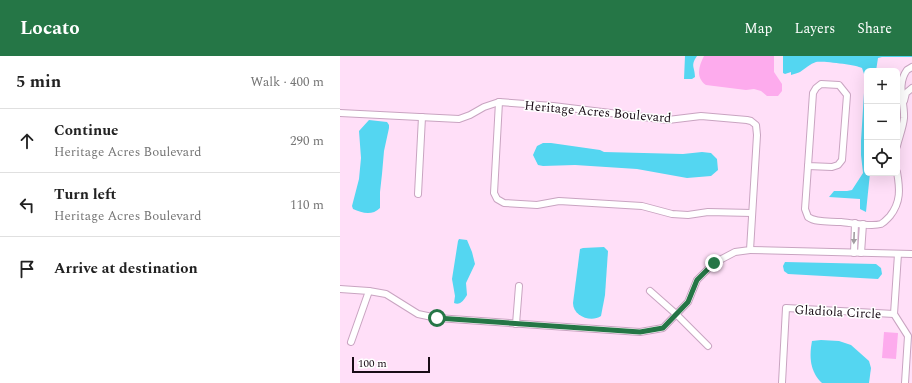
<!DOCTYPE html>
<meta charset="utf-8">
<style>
:root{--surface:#fff;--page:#f2f2f2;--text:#222;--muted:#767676;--line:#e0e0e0;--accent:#257646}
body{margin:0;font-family:Spectral,serif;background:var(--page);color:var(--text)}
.controls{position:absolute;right:12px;top:12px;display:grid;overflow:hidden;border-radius:6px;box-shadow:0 4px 16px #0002}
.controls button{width:36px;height:36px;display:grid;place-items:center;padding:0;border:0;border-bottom:1px solid var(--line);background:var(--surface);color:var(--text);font:20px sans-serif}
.scale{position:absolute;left:12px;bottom:10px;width:78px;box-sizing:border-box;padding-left:4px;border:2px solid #190c16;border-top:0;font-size:11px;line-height:14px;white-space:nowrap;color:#190c16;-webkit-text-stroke:3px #fff;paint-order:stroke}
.stop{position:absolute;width:12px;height:12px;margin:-9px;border:3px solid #257646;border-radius:50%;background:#fff}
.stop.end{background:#257646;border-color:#fff;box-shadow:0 1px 4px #0008}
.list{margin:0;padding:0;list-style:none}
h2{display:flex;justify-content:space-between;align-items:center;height:52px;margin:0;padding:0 16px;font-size:17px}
h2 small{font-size:13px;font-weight:400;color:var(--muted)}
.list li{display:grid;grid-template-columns:26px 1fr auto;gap:12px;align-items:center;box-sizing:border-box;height:64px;padding:0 16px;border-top:1px solid var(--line)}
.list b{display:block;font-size:15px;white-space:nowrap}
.list p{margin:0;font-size:13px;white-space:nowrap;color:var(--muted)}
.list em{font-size:13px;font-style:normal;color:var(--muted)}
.icon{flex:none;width:22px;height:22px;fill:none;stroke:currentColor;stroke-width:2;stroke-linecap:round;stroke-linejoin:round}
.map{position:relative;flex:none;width:572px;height:327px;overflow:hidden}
header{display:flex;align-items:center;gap:24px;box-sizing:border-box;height:56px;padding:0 20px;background:var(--accent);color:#fff}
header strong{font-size:19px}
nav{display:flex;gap:22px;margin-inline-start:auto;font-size:14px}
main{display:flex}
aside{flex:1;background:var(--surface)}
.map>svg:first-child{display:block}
</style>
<header>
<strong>Locato</strong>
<nav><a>Map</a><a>Layers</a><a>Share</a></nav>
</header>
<main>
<aside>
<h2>5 min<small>Walk · 400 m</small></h2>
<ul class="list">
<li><svg class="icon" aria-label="ahead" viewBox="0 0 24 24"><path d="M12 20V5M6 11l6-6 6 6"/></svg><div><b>Continue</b><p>Heritage Acres Boulevard</p></div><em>290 m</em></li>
<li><svg class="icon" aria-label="left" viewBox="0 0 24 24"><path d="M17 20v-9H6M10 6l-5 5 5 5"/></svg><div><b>Turn left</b><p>Heritage Acres Boulevard</p></div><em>110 m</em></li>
<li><svg class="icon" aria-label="arrive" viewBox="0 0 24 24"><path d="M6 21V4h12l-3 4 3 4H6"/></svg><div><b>Arrive at destination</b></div></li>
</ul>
</aside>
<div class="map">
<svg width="572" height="327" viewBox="0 0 572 327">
<rect width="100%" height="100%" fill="#ffdff8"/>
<g fill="#fdabed">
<path d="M 364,0 L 434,0 L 434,16 L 442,28 L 442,35 L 438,40 L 427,40 L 421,35 L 414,33 L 406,34 L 366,29 C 355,21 359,10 364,0 Z"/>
<polygon points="544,276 558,277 556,303 542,302"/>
</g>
<g fill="#54d6f1">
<path d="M 345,0 L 357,0 C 350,10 355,11 355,21 L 352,23 L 344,23 Z"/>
<path d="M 443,0 L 572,0 L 572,1 L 542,1 L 538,2 L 536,15 L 527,15 L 527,117 L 530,117 L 526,156 L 520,153 L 520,143 L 489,141 L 494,135 L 507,135 L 512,134 L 523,117 L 521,99 L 521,85 L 525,21 L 522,12 C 516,9 484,5 476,6 C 470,8 466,12 460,16 C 458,17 454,18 451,19 L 451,16 L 445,18 L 443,17 Z"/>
<path d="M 29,64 L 47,66 L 49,69 L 49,72 L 44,95 L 42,118 L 40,136 L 40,152 C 32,160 22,157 13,153 L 12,150 L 19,123 L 21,102 L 19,75 Z"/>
<polygon points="203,87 211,87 260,94 264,96 343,98 362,96 371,97 377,103 378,114 371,120 347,122 297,113 235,109 203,110 198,109 193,99 197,90"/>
<path d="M 119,183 L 127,184 L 132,196 L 135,208 L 126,227 L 127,239 C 124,244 120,250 114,247 L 115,240 L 112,223 L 118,185 Z"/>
<path d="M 264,191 L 268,195 L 265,239 L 261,260 C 251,267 233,260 233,247 L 240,193 L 243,192 Z"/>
<polygon points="445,206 536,208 541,212 542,218 538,223 448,218 444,215 443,210"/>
<path d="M 481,284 L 499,285 L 511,289 L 529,305 L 531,312 L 529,327 L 482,327 C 470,316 469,301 472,285 Z"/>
</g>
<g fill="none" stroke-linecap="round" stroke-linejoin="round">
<defs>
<g id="minor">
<polygon points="481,28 499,29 507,39 502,104 498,109 492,111 468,110 473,37 476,32"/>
<polyline points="564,45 566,37 572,32"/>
<polyline points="159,46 154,137 157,143 164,147 197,149 219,145 302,150 332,158 348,159 368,156 412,157"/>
<polyline points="0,57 119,63 130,59 144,51 159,46 213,50 328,64 361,60 407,64 411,65 416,69 417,79 410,194 395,196 374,207 357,224 348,246 323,272 300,276 97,262 78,258 46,238 29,235 0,233"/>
<path d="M 557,90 C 559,81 563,72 564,62 C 565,46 556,29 567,14 L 572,11"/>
<path d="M 468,110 L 465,153 L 468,161 C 476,167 490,165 501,166 C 512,167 531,171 541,168 C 545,166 547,163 550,160 C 561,146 560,133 557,116"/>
<polyline points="78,138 82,61"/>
<polyline points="410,194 572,198"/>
<polyline points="514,197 515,167"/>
<polyline points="521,197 523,168"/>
<polyline points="558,198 554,258 568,280 565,327"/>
<polyline points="310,235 336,258 368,290"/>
<polyline points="176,268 179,230"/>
<polyline points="11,286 29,235"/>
<polyline points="442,327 446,252 554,258"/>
</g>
</defs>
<use href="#minor" stroke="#c9a4c1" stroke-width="8"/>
<use href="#minor" stroke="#fff" stroke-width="6"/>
</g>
<defs><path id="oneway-solid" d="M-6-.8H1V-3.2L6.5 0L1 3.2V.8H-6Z"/></defs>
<use fill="#a39ea2" href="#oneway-solid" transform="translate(514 182) rotate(92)"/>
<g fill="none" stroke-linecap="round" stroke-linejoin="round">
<polyline stroke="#257646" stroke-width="5" points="97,262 300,276 323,272 348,246 357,224 374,207"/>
</g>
<g text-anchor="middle" stroke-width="3" stroke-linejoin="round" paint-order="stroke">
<g font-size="13" fill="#190c16" stroke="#fff">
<text transform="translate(258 55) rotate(5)" y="5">Heritage Acres Boulevard</text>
<text transform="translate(498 255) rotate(3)" y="5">Gladiola Circle</text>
</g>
</g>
</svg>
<div class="controls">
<button>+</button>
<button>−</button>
<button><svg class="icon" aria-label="locate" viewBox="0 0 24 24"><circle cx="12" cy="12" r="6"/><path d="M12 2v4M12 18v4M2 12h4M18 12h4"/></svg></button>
</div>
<div class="scale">100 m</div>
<div class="stop" style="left:97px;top:262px"></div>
<div class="stop end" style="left:374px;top:207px"></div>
</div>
</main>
